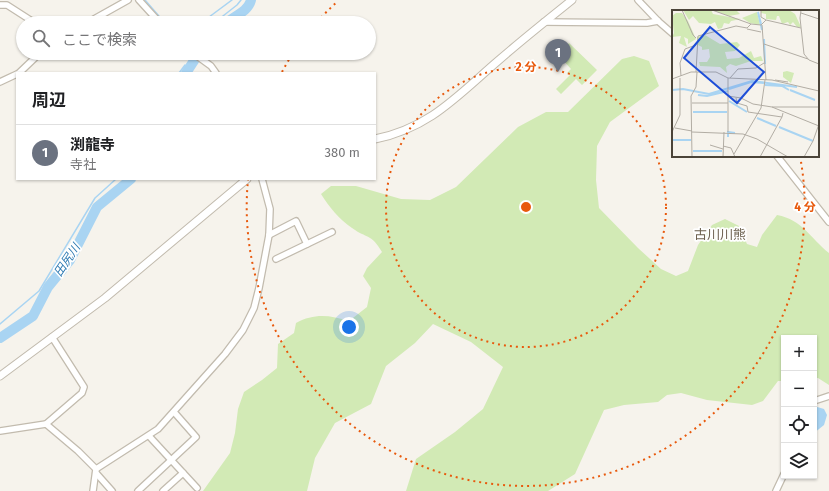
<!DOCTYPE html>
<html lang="ja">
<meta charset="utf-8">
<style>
:root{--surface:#fff;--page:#f2f2f2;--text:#202124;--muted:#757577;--line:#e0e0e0;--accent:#ea580c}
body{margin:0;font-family:"Fira Sans","Noto Sans JP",sans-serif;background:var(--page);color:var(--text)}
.controls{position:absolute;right:12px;bottom:12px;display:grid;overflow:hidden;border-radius:0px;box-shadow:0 1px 3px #0004}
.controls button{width:36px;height:36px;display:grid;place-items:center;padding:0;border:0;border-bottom:1px solid var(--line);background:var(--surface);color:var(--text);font:20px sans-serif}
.you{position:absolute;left:349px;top:327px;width:14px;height:14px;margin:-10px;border:3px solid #fff;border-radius:50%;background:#1a73e8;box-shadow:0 0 0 6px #1a73e833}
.badge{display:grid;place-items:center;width:26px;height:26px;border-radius:50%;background:var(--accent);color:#fff;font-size:13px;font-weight:700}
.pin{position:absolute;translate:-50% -33px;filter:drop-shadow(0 1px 2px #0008)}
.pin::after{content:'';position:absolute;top:21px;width:14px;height:12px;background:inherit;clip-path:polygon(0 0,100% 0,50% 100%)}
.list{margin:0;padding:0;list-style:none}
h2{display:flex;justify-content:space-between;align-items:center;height:52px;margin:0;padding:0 16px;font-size:17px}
h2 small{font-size:13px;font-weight:400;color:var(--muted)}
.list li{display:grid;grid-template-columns:26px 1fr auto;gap:12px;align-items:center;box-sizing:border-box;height:56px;padding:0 16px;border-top:1px solid var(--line)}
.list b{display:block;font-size:15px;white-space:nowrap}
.list p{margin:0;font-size:13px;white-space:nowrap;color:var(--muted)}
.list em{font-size:13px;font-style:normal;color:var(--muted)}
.icon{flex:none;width:22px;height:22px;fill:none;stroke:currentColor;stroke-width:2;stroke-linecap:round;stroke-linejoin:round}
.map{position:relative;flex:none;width:829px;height:491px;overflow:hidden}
.search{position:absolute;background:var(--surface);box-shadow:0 1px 3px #0004;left:16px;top:16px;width:360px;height:44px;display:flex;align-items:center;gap:10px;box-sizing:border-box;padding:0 14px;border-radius:22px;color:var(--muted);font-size:15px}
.panel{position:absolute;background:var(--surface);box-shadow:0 1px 3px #0004;left:16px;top:72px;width:360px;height:108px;border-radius:0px}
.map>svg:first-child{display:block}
</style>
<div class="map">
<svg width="829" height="491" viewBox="0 0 829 491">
<rect width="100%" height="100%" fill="#f6f3ec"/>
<g fill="#d2eab5">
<polygon points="569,43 597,70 582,85 576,79 561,94 556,89 570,75 567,73 571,69 563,60 565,57 561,52"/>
<path d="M 634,56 L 649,61 L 659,86 L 610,122 L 597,146 L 596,180 L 599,208 L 638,248 L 661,269 L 676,276 L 688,271 L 698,245 L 712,225 L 725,219 L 739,226 L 747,244 L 757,247 L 762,235 L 777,215 C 803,220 810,238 829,253 L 829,385 L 818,378 L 814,378 L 814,338 L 784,338 L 784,381 L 778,381 L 763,401 L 752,405 L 707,400 L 681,393 L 667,395 L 658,402 L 624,405 L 604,410 L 575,474 L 548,491 L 406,491 L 416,459 L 455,432 L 483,409 L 503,367 L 471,342 L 433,324 L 415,343 L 386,366 L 371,404 L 335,423 L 315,458 L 307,491 L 203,491 L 230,453 L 235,433 L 238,409 L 244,392 L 262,380 L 277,368 L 278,344 L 294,333 L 296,323 C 314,313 330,315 349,321 L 367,307 L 371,288 L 363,276 L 367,268 L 382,252 C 371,233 367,239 352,228 C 339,219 329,207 321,194 L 331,186 L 356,186 L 401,199 L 430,200 L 456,187 L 518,127 L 546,112 L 568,112 L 622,59 Z"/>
</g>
<polygon fill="#a9d4f2" points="814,406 824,409 827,415 824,425 814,433"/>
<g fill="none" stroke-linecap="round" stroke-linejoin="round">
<g stroke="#a9d4f2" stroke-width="1.5">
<polyline points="145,0 165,23"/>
<polyline points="201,23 232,0"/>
<polyline points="214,23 237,5 241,0"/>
<polyline points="183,55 184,53"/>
<polyline points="179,73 185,65"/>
<polyline points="0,324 39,291 95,198 116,179"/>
</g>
<g stroke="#a9d4f2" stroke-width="10">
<path d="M 226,23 C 234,16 248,12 251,0"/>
<polyline points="186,73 199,53"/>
<polyline points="0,338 33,316 48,287 70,260 97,207 131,179"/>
</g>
<defs>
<g id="minor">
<polyline points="139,0 160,23"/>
<polyline points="638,0 658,21 673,34"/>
<polyline points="0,5 7,5 35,23"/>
<polyline points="544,22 647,23 658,21"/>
<polyline points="87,23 128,0"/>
<polyline points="193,53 211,66 216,73"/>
<polyline points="19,73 40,53"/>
<polyline points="0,82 17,74"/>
<polyline points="777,156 829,222"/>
<polyline points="269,235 296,221 307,244"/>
<polyline points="276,259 332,232"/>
<polyline points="814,401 829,396"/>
<polyline points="46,424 78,451 96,469 93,491"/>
<polyline points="0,431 46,424 82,393 84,387 52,337"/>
<polyline points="149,436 197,488"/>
<polyline points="96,469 158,429 225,354 243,330 254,308 259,288 269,235 270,209 262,179"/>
<polyline points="96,473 112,491"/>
<polyline points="138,491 196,437 174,412"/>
<polyline points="163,491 183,473"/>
<polyline points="776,491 784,474"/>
</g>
<g id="tertiary">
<path d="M 375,139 C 430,128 458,95 499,60 C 523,39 547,20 572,0"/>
<polyline points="0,376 105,298 247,179"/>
</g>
</defs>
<use href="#minor" stroke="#c2bbae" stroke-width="8"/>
<use href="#tertiary" stroke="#c2bbae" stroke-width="9"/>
<use href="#minor" stroke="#fff" stroke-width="5.5"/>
<use href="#tertiary" stroke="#fff" stroke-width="7"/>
</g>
<g fill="none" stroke="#e8590c" stroke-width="2" stroke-dasharray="2 4">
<circle cx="526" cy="207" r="140"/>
<path d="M282 72A279 279 0 0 1 293 53M317 22A279 279 0 0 1 338 1M800 156A279 279 0 1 1 248 180"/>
</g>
<g text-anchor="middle" stroke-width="3.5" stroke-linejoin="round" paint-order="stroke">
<g font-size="12" font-style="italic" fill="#2e7ab2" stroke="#fff">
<text transform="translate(67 260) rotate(-56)" y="4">田尻川</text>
</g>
<g font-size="13" fill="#6e6250" stroke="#fff">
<text x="720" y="239">古川川熊</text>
</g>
</g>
<g transform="translate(672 10)">
<rect width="147" height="147" fill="#f6f3ec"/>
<path d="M 11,0 L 39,0 L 41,4 L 69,9 L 59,11 L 57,14 L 52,13 L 50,18 L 46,19 L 43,12 L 39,14 L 27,13 L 21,6 L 17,10 ZM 40,0 L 64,0 L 68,4 L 57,6 ZM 89,0 L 117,0 L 123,4 L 129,17 L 125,17 L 121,12 L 118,15 L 116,12 L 110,14 L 107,6 L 105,6 L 104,10 L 94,9 L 94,4 L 89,3 ZM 85,2 L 88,15 L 78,13 L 70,8 ZM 4,3 L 10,3 L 16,11 L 24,29 L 16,34 L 16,29 L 12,27 L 15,37 L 7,33 L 9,26 L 0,27 L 2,23 L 0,6 ZM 33,25 L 48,34 L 65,32 L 68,35 L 63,41 L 53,42 L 55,49 L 67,48 L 79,41 L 82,48 L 89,46 L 91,51 L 79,51 L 64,56 L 58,54 L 54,57 L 55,63 L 48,57 L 28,56 L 27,52 L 35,52 L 38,47 L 37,39 L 30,40 L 30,37 L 26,35 L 25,27 ZM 115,61 L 122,63 L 119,73 L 111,67 L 111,62 Z" fill="#d2eab5"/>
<path fill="none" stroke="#a9d4f2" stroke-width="2" d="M 86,2 L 89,14M 86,2 L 90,20M 92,29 L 93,54M 93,75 L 110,76 L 117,80M 57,79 L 79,72 L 92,73M 0,80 L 11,79 L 37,84 L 80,71 L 125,77M 118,80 L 143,90M 26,85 L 35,86 L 56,81M 57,91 L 75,102M 21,102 L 55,102M 85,108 L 104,116M 107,117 L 141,131M 56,127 L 56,122 L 63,123M 0,130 L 19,130M 21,141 L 50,141"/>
<path fill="none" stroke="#b2ada4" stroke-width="1" d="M 10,0 L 21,25 L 24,28M 40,0 L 79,14 L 89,15 L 94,10M 89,0 L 89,7 L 94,10 L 129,18M 129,0 L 128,8 L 132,44 L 137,50 L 147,54M 129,3 L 147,9M 90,15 L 94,70M 75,19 L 89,22M 92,34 L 136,49M 24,62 L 26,26 L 64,16 L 75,18 L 79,14M 9,66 L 8,53 L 13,39 L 24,35M 58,68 L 66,59 L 84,58 L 92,53M 0,69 L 19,62 L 44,62 L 56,68 L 100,70 L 147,81M 103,70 L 116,72M 56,86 L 69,88 L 81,94 L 100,97 L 147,97M 64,88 L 65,93 L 75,96 L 76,102 L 110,107 L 111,103M 20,93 L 56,93 L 56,68M 56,93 L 56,122M 100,97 L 147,116M 3,118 L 20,121M 0,122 L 8,105 L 8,68M 20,122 L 71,124 L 85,129 L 116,147M 38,135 L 51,139M 51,136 L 59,138 L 63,147M 62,144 L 89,98 L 93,70M 20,147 L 19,86 L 24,77 L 25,62M 51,147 L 52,122M 88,147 L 110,107M 132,147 L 141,131 L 147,114"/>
<path fill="#1d4ed8" fill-opacity="0.15" stroke="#1d4ed8" stroke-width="2" d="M 38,17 L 92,62 L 65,93 L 12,48 Z"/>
<rect width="147" height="147" fill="none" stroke="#4b4439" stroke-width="2"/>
</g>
<circle cx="526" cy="207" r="6" fill="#e8590c" stroke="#fff" stroke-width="2"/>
<g font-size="12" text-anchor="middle" font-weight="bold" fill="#e8590c" stroke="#fff" stroke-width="3.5" stroke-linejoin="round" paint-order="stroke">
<text x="526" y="71">2 分</text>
<text x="805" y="211">4 分</text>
</g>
</svg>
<div class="controls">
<button>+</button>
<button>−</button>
<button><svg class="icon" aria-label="locate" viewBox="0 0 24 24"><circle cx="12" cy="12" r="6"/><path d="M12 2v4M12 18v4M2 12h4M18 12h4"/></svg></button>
<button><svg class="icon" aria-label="layers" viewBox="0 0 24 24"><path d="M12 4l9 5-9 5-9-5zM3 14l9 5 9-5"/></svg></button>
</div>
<div class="you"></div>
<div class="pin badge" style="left:558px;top:72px;background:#6b7280">1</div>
<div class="search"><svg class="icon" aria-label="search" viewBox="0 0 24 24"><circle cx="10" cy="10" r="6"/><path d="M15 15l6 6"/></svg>ここで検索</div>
<section class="panel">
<h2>周辺<small></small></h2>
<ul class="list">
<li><span class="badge" style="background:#6b7280">1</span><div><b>渕龍寺</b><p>寺社</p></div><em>380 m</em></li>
</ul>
</section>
</div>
